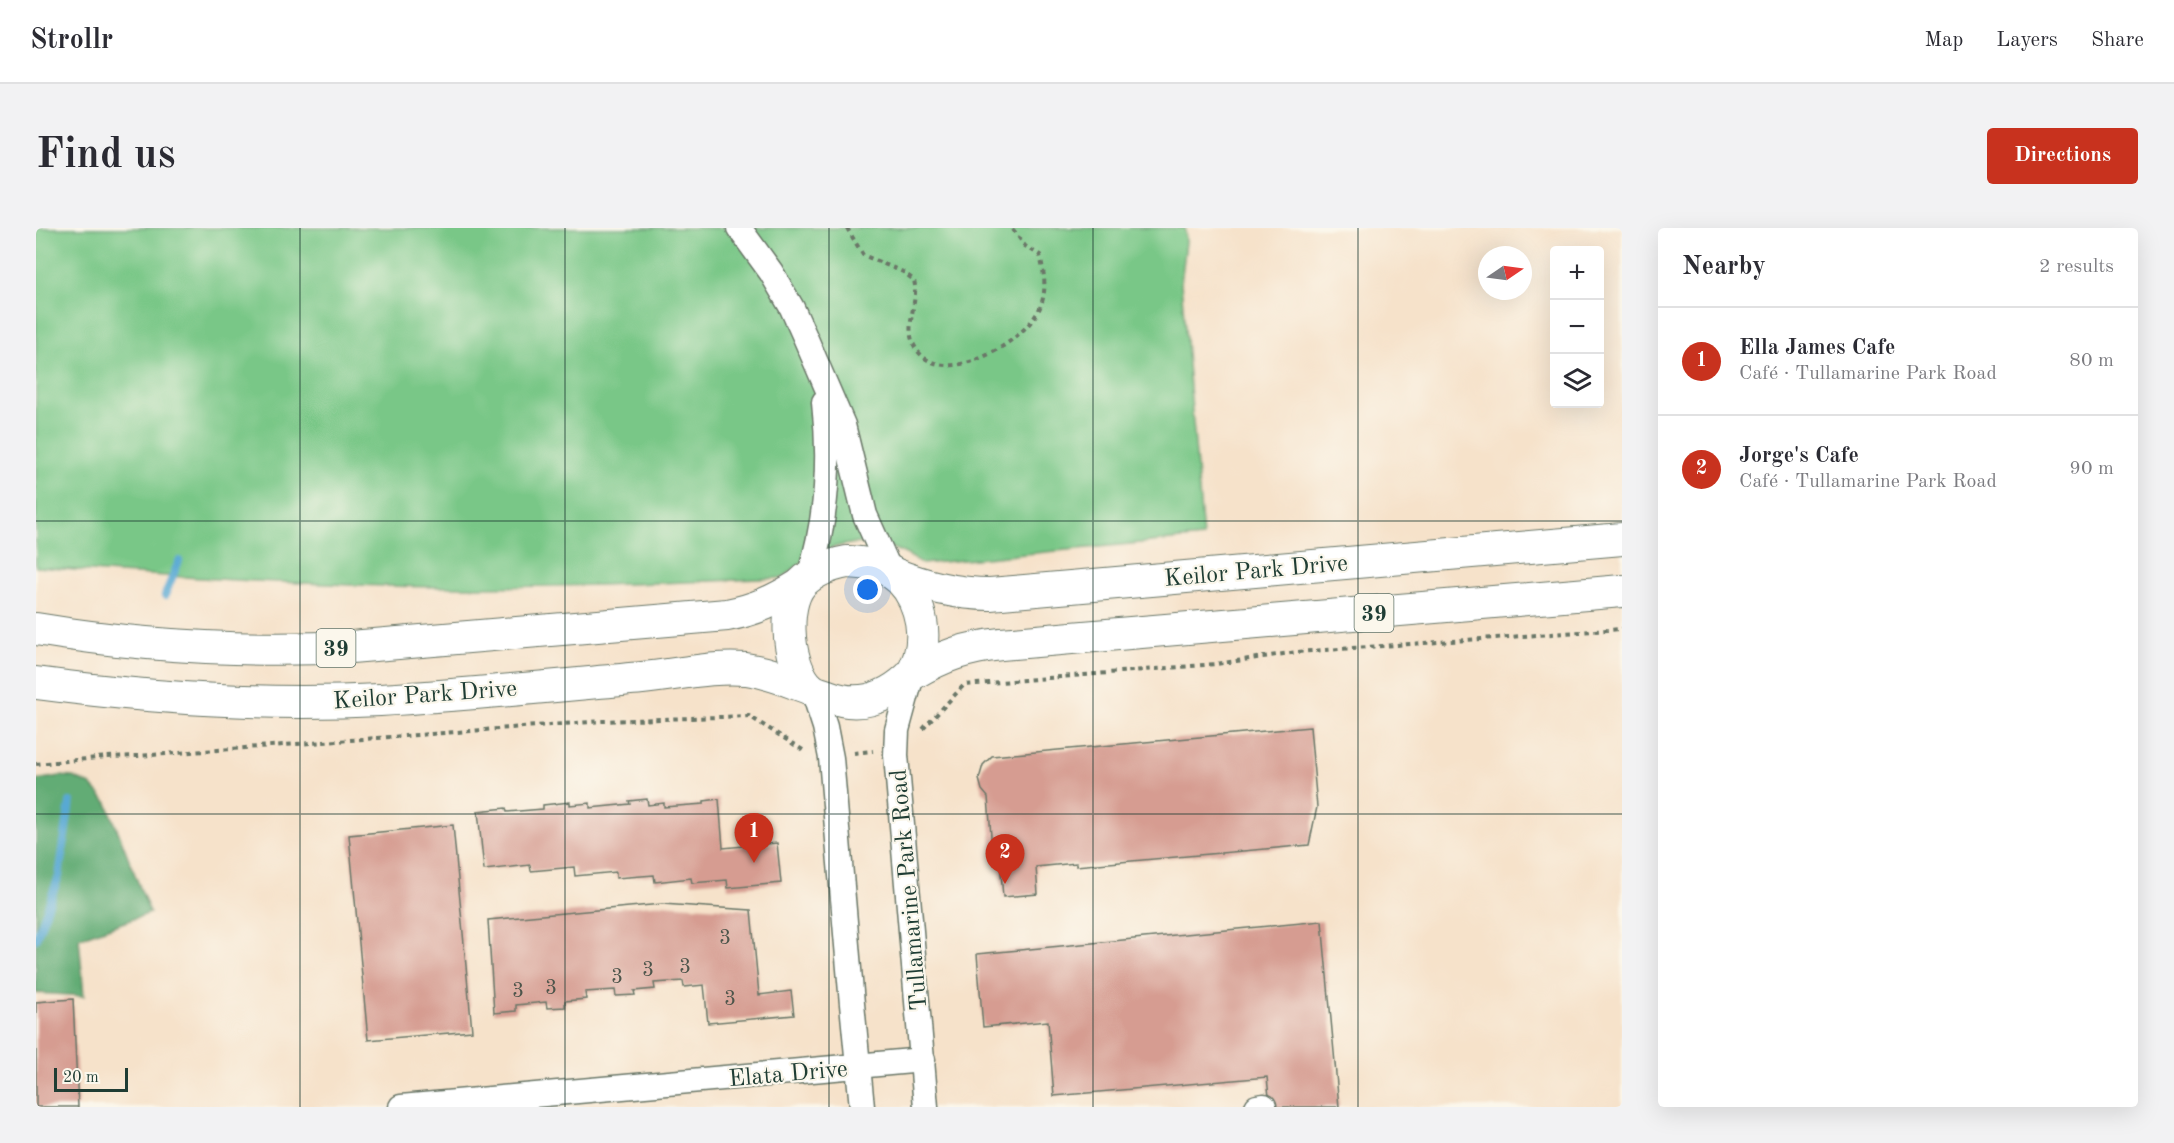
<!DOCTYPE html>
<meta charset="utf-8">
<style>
:root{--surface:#fff;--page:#f2f2f3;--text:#2b2b33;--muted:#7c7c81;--line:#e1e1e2;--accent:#c8321e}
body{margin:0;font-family:"Old Standard TT",serif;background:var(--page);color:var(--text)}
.controls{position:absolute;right:18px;top:18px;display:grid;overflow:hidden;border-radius:6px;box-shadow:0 6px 24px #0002}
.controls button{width:54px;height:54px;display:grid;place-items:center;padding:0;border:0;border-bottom:2px solid var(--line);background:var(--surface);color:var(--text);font:30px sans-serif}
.compass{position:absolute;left:1442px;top:18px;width:54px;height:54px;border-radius:50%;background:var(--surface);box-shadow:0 6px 24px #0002;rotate:77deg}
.scale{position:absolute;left:18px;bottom:15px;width:74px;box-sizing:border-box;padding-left:6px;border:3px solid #1f3d34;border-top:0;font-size:16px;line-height:21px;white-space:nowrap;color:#1f3d34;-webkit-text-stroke:4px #fbf7ec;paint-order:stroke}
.you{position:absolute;left:832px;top:362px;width:21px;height:21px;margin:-15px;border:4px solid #fff;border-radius:50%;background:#1a73e8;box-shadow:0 0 0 9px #1a73e833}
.badge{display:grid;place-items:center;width:39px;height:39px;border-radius:50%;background:var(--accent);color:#fff;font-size:20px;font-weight:700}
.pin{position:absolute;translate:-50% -50px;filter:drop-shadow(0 2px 3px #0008)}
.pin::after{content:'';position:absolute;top:32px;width:21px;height:18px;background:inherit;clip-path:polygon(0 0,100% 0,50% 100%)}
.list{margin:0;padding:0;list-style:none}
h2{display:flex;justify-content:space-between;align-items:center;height:78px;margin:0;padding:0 24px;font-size:26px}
h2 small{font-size:20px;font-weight:400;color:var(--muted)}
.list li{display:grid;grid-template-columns:39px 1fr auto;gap:18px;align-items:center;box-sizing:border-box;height:108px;padding:0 24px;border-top:2px solid var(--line)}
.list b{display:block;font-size:22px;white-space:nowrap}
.list p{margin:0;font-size:20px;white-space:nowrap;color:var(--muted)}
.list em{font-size:20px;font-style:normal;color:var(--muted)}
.icon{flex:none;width:33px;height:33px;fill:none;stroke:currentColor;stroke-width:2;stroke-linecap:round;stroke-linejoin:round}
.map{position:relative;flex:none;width:1586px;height:879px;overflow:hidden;border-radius:6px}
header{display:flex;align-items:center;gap:36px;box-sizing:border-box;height:84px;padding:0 30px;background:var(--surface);border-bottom:2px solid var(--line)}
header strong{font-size:28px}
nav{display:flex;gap:33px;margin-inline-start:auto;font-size:21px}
.intro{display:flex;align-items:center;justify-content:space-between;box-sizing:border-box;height:144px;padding:0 36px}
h1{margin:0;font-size:42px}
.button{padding:15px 27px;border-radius:6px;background:var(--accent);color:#fff;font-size:21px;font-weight:700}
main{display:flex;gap:36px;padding:0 36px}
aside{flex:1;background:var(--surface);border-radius:6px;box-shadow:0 6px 24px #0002}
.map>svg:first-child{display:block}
</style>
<header>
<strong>Strollr</strong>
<nav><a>Map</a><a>Layers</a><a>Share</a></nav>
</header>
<div class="intro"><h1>Find us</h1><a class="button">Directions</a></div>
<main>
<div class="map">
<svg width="1586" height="879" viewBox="0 0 1586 879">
<rect width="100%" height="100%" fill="#fbf7ec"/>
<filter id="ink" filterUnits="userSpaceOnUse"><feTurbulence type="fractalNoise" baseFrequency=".0167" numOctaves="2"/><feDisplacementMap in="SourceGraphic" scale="12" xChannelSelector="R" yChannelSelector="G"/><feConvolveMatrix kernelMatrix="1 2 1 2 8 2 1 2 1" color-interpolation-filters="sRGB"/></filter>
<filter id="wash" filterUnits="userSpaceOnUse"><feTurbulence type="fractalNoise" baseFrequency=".008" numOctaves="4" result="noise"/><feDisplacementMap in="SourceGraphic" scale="24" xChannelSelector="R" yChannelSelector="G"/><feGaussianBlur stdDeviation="1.35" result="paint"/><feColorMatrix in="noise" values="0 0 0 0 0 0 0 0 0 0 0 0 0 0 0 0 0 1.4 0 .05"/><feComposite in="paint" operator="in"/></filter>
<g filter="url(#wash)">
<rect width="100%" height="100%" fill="#f6e2ca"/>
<path fill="#79c787" stroke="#4c825e" stroke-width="1.5" d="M 0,0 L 1149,0 L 1150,14 L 1145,55 L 1167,309 L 886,336 C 839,302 787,312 747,350 C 615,356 484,361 353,358 C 235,355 117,348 0,339 Z"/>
<polygon fill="#62ac74" stroke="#407454" stroke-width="1.5" points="24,548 37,549 55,557 71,575 114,685 43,710 48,768 0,765 0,552"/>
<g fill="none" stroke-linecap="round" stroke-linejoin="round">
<g stroke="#59a9d3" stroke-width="8">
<polyline points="129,367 143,333"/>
<polyline points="0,711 23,648 34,574"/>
</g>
</g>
<g id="blocks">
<g fill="#d69c91">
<polygon points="1274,499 1281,579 1273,617 1040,638 1040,635 1000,639 1002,666 967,669 963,620 956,621 952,569 946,562 943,551 947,537 956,528"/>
<polygon points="611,571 612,577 628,575 628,579 668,576 668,573 683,571 687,620 741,615 745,655 692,660 691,652 656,655 655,650 619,654 618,647 580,650 580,644 539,648 538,639 495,643 494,637 448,642 442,583 470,580 471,584 507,581 507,577 534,574 534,577 554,575 554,580 594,576 593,573"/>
<polygon points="417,597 436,803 332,812 313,607"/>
<polygon points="626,676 715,682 723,767 755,763 758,787 672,795 668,757 648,759 647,753 618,755 619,761 598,763 599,767 580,768 579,762 549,764 550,771 529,773 529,779 511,780 510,774 480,777 480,783 458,785 452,692"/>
<polygon points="1286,693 1303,879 1234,879 1231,849 1018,868 1012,793 947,799 941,726"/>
<polygon points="37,771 42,879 0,879 0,774"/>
</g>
</g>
</g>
<g filter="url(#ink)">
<use href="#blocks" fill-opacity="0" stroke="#6a7768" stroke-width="1.5"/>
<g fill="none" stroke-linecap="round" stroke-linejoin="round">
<defs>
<g id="minor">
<polyline points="703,0 735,44 756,80 769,109 807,197 829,287 854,343"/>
<path d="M 773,349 C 791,291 795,234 788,174"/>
<polyline points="876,447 861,502 860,527 890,879"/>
<polyline points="777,462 789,499 795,530 816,776 826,879"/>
<polyline points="365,879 887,832"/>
<polyline points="1221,879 1228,878"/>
</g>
<g id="major">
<path d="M 811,334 C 826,335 843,336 855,344 C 882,362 892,401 883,430 C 880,438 878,445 872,450 C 849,471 822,480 792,468 C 787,466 780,465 775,461 C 752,442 745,378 766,355 C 778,343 795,337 811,334 Z"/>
<path d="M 856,345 C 888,358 919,366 954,366 L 1586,311"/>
<path d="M 0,401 C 103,418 211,424 315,419 L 691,387 C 719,382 740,372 764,357"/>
<path d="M 878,445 C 908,427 931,420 965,416 L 1586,363"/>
<path d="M 0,455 C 113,470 230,478 344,472 C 431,467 519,458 606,450 C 640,447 675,438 710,441 C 733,444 753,453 775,461"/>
</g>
</defs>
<use href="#minor" stroke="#6a7768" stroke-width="27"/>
<use href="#major" stroke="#6a7768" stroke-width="34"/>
<g stroke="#6a7768" stroke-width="4" stroke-dasharray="4.5 4.5" stroke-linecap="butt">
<path d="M 811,0 L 827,27 L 867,44 L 878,52 C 883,72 869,96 877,115 C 901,168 992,114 1005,77 C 1011,60 1008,45 1004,27 L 989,18 L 976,0"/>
<polyline points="887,501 928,457 1180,436 1261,424 1586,401"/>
<polyline points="818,525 837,523"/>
<polyline points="0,536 71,529 102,528 567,493 713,488 770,524"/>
</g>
<use href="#minor" stroke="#fff" stroke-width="24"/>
<use href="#major" stroke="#fff" stroke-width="32"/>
</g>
</g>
<path fill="none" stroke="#1f3d34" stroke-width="1.5" stroke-opacity="0.55" d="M 264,0 L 264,879M 529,0 L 529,879M 793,0 L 793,879M 1057,0 L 1057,879M 1322,0 L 1322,879M 0,293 L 1586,293M 0,586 L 1586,586"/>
<g text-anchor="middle" stroke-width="4.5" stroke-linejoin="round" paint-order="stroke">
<g font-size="21" fill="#4d554b">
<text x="689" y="716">3</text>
<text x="649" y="745">3</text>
<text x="612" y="748">3</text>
<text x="581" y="755">3</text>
<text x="515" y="766">3</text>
<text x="482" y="769">3</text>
<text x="694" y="777">3</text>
</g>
<g fill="#fbf7ec" stroke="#61756b" stroke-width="1.5">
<rect x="1318.5" y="366" width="39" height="38" rx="4.5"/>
<rect x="280.5" y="401" width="39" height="38" rx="4.5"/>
</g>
<g font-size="22" font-weight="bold" fill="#1f3d34">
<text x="1338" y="393">39</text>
<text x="300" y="428">39</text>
</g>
<g font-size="24" fill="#1f3d34" stroke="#fbf7ec">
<text transform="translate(1220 342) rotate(-5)" y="8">Keilor Park Drive</text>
<text transform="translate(389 466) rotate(-4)" y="8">Keilor Park Drive</text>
<text transform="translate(872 662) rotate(-95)" y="8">Tullamarine Park Road</text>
<text transform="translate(752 845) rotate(-5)" y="8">Elata Drive</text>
</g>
</g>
</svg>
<div class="controls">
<button>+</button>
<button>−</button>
<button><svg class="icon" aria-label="layers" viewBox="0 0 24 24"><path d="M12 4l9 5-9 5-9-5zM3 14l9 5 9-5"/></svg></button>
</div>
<svg class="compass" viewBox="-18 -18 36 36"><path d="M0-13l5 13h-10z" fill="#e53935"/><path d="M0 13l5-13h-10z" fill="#7c7c81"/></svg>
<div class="scale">20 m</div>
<div class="you"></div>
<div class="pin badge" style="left:718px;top:635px">1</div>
<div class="pin badge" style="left:969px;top:656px">2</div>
</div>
<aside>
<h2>Nearby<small>2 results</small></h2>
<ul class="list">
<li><span class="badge">1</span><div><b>Ella James Cafe</b><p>Café · Tullamarine Park Road</p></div><em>80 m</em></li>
<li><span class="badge">2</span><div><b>Jorge's Cafe</b><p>Café · Tullamarine Park Road</p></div><em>90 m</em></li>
</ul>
</aside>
</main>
